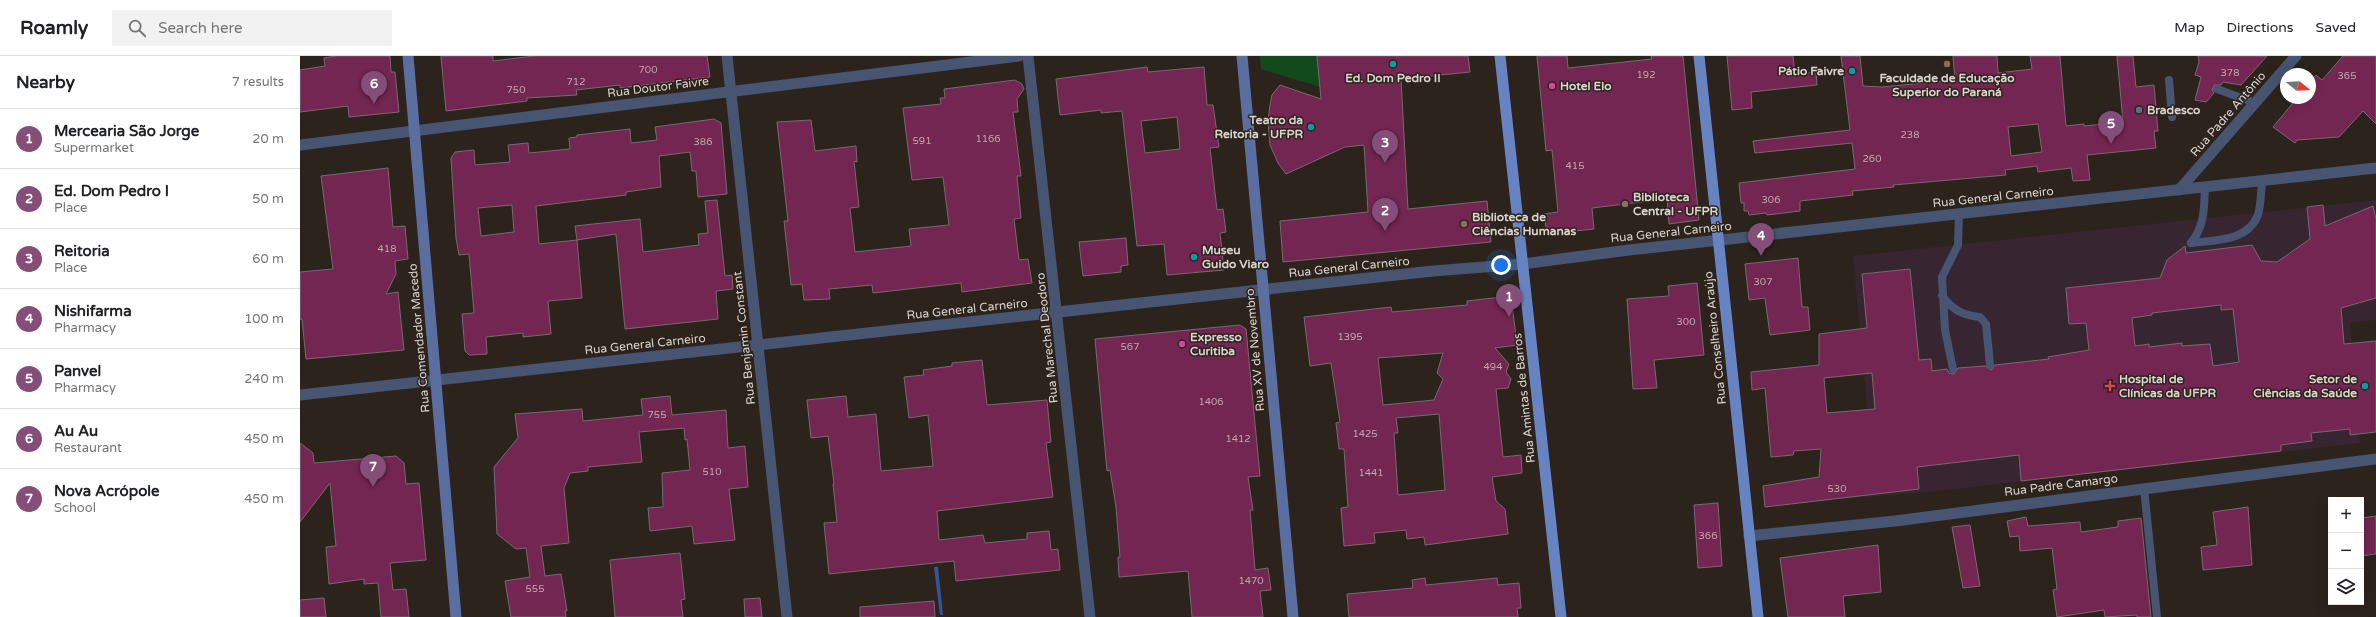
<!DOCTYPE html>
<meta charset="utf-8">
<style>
:root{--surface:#fff;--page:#f2f2f2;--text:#202124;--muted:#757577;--line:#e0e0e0;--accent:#844e78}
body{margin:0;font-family:"Varela Round",sans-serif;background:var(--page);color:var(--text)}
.controls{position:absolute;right:12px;bottom:12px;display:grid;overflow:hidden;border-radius:0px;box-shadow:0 4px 16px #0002}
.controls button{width:36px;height:36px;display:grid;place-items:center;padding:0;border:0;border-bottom:1px solid var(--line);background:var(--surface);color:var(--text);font:20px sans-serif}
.compass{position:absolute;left:1980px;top:12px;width:36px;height:36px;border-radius:50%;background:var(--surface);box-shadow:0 4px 16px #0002;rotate:108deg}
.you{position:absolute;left:1201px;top:209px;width:14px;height:14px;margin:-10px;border:3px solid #fff;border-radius:50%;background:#1a73e8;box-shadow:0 0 0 6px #1a73e833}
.badge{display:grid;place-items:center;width:26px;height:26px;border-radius:50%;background:var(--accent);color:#fff;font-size:13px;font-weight:700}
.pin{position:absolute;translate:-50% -33px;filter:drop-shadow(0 1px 2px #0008)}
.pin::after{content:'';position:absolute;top:21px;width:14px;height:12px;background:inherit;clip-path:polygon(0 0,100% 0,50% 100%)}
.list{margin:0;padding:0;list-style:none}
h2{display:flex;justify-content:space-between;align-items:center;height:52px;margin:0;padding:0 16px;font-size:17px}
h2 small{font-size:13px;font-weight:400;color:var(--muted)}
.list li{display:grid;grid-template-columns:26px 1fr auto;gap:12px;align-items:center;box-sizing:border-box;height:60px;padding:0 16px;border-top:1px solid var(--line)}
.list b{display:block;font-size:15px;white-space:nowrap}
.list p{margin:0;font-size:13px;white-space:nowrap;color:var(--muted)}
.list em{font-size:13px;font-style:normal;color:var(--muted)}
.icon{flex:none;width:22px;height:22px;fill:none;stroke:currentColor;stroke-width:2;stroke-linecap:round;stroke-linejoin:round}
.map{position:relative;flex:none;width:2076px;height:561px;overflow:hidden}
header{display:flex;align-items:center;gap:24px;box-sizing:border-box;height:56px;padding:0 20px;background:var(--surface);border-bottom:1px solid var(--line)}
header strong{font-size:19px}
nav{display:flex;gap:22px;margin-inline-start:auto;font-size:14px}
.search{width:280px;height:36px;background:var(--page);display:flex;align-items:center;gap:10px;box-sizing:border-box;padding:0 14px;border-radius:0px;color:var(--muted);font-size:15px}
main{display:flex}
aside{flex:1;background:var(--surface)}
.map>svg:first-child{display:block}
</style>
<header>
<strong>Roamly</strong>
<div class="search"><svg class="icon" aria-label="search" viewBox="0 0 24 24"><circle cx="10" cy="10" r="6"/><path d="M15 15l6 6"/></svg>Search here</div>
<nav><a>Map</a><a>Directions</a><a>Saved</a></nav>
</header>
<main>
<aside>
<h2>Nearby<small>7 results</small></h2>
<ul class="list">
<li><span class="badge">1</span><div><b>Mercearia São Jorge</b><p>Supermarket</p></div><em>20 m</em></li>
<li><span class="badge">2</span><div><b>Ed. Dom Pedro I</b><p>Place</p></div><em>50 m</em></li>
<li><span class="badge">3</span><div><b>Reitoria</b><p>Place</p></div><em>60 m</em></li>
<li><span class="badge">4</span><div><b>Nishifarma</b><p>Pharmacy</p></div><em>100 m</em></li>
<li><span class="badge">5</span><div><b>Panvel</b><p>Pharmacy</p></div><em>240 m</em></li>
<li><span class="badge">6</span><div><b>Au Au</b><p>Restaurant</p></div><em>450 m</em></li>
<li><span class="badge">7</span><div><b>Nova Acrópole</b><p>School</p></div><em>450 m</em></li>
</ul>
</aside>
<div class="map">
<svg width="2076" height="561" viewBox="0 0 2076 561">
<rect width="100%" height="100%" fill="#2c231c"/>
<polygon fill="#372631" points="2076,144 2076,264 2050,267 2060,387 1619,437 1524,444 1520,397 1571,392 1553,200"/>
<polygon fill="#134a1d" points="960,0 1017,0 1020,31 961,13"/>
<polygon fill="#32569a" points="634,511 638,511 643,559 640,559"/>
<g fill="#722651" stroke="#776a70" fill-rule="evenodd">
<polygon points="36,0 90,0 91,16 95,16 99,56 49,61 48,50 0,56 0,14 25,10 24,2"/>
<polygon points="141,0 193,0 193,5 234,0 407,0 410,21 320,32 320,29 276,34 277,39 227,42 227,45 146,55"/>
<polygon points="1017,0 1168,0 1170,16 1101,23 1108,153 1187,145 1191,186 983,206 980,165 1068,156 1064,89 1045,91 986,118 978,107 970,89 968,65 970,49 972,39 980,29 1021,43"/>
<polygon points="1237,0 1267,0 1268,12 1352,3 1351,0 1383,0 1399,164 1369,168 1367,143 1292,152 1294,173 1247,178 1244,158 1258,156 1252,94 1246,95"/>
<polygon points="1427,0 1493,0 1495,18 1516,16 1517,29 1451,36 1452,52 1432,54"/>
<path d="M 1541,0 L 1560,0 L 1563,30 L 1582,31 L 1655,24 L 1653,0 L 1697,0 L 1698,17 L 1732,13 L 1730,0 L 1760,0 L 1766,70 L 1784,68 L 1784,70 L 1823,66 L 1817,0 L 1833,0 L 1836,31 L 1854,29 L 1858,75 L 1854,75 L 1856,92 L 1787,99 L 1790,124 L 1773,125 L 1771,112 L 1738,116 L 1737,110 L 1705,114 L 1706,119 L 1593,129 L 1594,131 L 1552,135 L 1553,139 L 1500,145 L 1500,155 L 1467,159 L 1466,157 L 1449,159 L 1448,155 L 1444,155 L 1444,147 L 1441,147 L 1439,127 L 1555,113 L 1552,87 L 1455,97 L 1453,85 L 1550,74 ZM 1738,68 L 1742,96 L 1711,100 L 1708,71 Z"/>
<polygon points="1898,0 1967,0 1941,29 1923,26 1921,29 1914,29 1912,34 1914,37 1906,46 1895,44 1901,21 1895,19 1899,6"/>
<polygon points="2043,0 2076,0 2076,68 2063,55 2039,81 1997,84 1995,87 1973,71 1997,42 2010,42 2010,26 2016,19 2022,24"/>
<path d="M 847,11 L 848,16 L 904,11 L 907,49 L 913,49 L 919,91 L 910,92 L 917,154 L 923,153 L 926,176 L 920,177 L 924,214 L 867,219 L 864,188 L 837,190 L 822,55 L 801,57 L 801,54 L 760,59 L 756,23 ZM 877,61 L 880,93 L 845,97 L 841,65 Z"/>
<polygon points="715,24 722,28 724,33 717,43 718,56 713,56 721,120 717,120 721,162 714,163 719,204 728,203 732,227 662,236 661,227 573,237 572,229 529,233 530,243 504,244 502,228 491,229 484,165 488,165 477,66 511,64 515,95 556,90 557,106 554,105 559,151 550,152 555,196 611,190 609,173 649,169 643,121 612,124 603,52 641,48 640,42 645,42 644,33"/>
<path d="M 414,63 L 421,67 L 427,138 L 398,141 L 396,115 L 392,115 L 390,96 L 359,100 L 361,131 L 326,136 L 326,139 L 236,150 L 239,188 L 277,184 L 282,242 L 248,245 L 251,278 L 223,281 L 223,277 L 186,281 L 187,298 L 169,299 L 165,295 L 162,258 L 174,257 L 169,198 L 159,199 L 156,182 L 151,102 L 155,96 L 174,94 L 175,109 L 210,106 L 208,89 L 228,87 L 229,97 L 270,93 L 269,82 L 277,81 L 277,79 L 330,73 L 331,87 L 357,84 L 355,71 ZM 212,149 L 214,176 L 181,180 L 178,152 Z"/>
<polygon points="88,112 93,171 105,170 108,203 95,205 96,218 86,238 98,236 104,294 6,303 2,263 0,263 0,216 33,213 21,120"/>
<polygon points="417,144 425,220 432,219 433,233 416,235 418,263 325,273 316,178 277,184 275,170 340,163 343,196 399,189 398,178 408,177 405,145"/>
<path d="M 2023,149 L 2025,170 L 2073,150 L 2076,163 L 2076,242 L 2041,252 L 2044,288 L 2076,285 L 2076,376 L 2050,379 L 2050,373 L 2011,377 L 2012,385 L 1981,389 L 1981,395 L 1721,425 L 1719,399 L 1617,411 L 1619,433 L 1465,451 L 1463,430 L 1519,421 L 1521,393 L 1494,395 L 1493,399 L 1471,401 L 1465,332 L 1452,334 L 1451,316 L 1519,309 L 1519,278 L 1567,272 L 1562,218 L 1610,213 L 1619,304 L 1631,303 L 1632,315 L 1647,313 L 1649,317 L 1654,318 L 1658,312 L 1685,310 L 1691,314 L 1695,309 L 1749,303 L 1748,301 L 1789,294 L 1786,267 L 1769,268 L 1766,232 L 1860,222 L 1867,204 L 1885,190 L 1886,197 L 1952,189 L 1961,205 L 1977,206 L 2010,183 L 2007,151 ZM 1921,249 L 1921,254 L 1933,253 L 1939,306 L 1913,310 L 1910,288 L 1882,290 L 1882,287 L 1849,291 L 1849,288 L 1835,290 L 1832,262 L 1852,259 L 1852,257 ZM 1572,317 L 1575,353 L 1527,357 L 1524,322 Z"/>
<polygon points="826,182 828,209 821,210 821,216 783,220 779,186"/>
<polygon points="1498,202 1502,251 1508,251 1510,274 1470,279 1465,242 1449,244 1445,208"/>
<polygon points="1397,227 1404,299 1354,304 1357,332 1333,333 1327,243 1369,240 1368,230"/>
<path d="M 1211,240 L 1217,289 L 1195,292 L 1209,308 L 1206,316 L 1211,323 L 1208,332 L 1196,333 L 1203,401 L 1221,399 L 1222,417 L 1192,421 L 1196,445 L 1205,453 L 1208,478 L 1125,489 L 1124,481 L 1107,483 L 1106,474 L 1074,477 L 1075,487 L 1044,490 L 1041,452 L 1048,451 L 1044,393 L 1039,393 L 1036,367 L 1040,366 L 1031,307 L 1010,310 L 1004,261 L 1091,251 L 1092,256 L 1167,249 L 1167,245 ZM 1143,297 L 1137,317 L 1143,323 L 1134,344 L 1083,349 L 1078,302 ZM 1139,358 L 1145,434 L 1098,439 L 1094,377 L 1098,377 L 1096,362 Z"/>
<polygon points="940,269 946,273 960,420 948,421 953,454 950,454 955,514 968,512 971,534 960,535 963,561 892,561 888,515 819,521 818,501 820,501 816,451 810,414 807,415 795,283"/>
<polygon points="682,304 687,349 747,344 751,386 746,387 753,441 637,455 639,484 683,479 685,487 727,483 727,477 749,475 751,494 758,493 760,514 656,525 654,505 529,518 524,467 537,466 533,428 534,428 528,380 511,382 507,344 546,340 548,361 576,358 581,415 633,410 628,359 609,362 604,321 624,319 623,314 652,310 652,307"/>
<polygon points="370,340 372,359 426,354 428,392 445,390 448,431 429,433 435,484 394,488 392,470 350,475 348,452 363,451 362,417 390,414 387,383 385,384 384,372 339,376 342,406 288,411 288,415 270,417 264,432 269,487 241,490 245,520 261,518 267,555 265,555 266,561 211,561 205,525 230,521 226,492 216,493 197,478 194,411 218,382 215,358 282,353 283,365 343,359 341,343"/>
<polygon points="0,387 13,397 14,407 96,400 104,407 106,428 119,427 126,504 90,507 93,534 106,533 109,561 81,561 78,527 64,528 64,523 29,528 26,491 36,490 30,427 0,466"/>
<polygon points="1418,447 1422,510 1398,512 1394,449"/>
<polygon points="1948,451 1952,509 1903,514 1901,491 1917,489 1913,456"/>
<polygon points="2076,460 2076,498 2061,500 2061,462"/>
<polygon points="1726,461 1728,470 1780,466 1781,476 1818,471 1818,465 1841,462 1851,561 1837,561 1837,559 1805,561 1804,554 1757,561 1753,534 1757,533 1752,492 1720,495 1719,480 1710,481 1707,465"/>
<polygon points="1670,469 1680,530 1663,532 1652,471"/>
<polygon points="1578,489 1581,536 1543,540 1545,561 1488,561 1480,502"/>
<polygon points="380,497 385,543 381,544 383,561 315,561 310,504"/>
<polygon points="1125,522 1126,529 1197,522 1198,529 1219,527 1221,552 1217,552 1218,561 1049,561 1047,538 1113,532 1112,524"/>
<polygon points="24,542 26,561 0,561 0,544"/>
<polygon points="460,542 462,561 445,561 444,543"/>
<polygon points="634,545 635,561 560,561 560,551"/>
</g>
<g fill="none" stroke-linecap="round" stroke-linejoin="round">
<g stroke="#475573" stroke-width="8">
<polyline points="1869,24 1872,61"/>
<polyline points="1917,33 1955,47"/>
<path d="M 1891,187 C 1916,184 1947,186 1958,159 C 1961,149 1961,135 1962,125"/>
<path d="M 1891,187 C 1905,169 1904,152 1905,131"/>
<path d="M 1642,240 C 1653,254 1662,259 1680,261 L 1686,268 L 1690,309"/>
<polyline points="1653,313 1645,274 1642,221 1658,189 1659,158"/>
<polyline points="1844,432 1857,561"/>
</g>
<g stroke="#475573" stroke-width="11">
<polyline points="427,0 487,561"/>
<polyline points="1879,134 1996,0"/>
<polyline points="0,339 1133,215 1222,208 1329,194 2076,112"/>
<polyline points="1449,480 1595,465 2076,403"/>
</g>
<g stroke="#475573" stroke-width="11">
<polyline points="728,0 790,561"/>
<polyline points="0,89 719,0"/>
</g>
<g stroke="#5a6fa0" stroke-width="11">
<polyline points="108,0 156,561"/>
<polyline points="942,0 993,561"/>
</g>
<g stroke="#6883c2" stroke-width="11">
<polyline points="1200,0 1261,561"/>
<polyline points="1399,0 1458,561"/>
</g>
</g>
<g fill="#0f9aa8" stroke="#2c231c" stroke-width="1.5">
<circle cx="1093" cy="8" r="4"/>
<circle cx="1552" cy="15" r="4"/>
<circle cx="1011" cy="71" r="4"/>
<circle cx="894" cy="201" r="4"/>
<circle cx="2065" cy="330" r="4"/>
</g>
<g fill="#8d6e63" stroke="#2c231c" stroke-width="1.5">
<circle cx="1647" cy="8" r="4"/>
<circle cx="1325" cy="148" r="4"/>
<circle cx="1164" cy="168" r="4"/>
</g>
<g fill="#d1479c" stroke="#2c231c" stroke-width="1.5">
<circle cx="1252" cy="30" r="4"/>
<circle cx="882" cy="288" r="4"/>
</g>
<circle fill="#5c6f8a" stroke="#2c231c" stroke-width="1.5" cx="1839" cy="54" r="4"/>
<path fill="#e0444e" stroke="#2c231c" stroke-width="1.5" d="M1808 324h4v4h4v4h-4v4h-4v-4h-4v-4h4z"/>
<g text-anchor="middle" stroke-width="3" stroke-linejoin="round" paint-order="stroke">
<g font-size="10" fill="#c0a8b0">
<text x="348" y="17">700</text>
<text x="1930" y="20">378</text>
<text x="1346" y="22">192</text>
<text x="2047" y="23">365</text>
<text x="276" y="29">712</text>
<text x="216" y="37">750</text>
<text x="1610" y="82">238</text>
<text x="688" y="86">1166</text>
<text x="622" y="88">591</text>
<text x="403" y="89">386</text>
<text x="1572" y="106">260</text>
<text x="1275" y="113">415</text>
<text x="1471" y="147">306</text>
<text x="87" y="196">418</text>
<text x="1463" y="229">307</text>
<text x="1386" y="269">300</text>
<text x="1050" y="284">1395</text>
<text x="830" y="294">567</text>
<text x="1193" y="314">494</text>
<text x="911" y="349">1406</text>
<text x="357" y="362">755</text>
<text x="1065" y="381">1425</text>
<text x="938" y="386">1412</text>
<text x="412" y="419">510</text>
<text x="1071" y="420">1441</text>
<text x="1537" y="436">530</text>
<text x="1408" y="483">366</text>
<text x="951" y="528">1470</text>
<text x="235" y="536">555</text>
</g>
<g font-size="12" font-weight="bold" fill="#dad4cf" stroke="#2c231c" text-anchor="start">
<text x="1544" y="19" text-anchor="end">Pátio Faivre</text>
<text x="1093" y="26" text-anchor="middle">Ed. Dom Pedro II</text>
<text x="1647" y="26" text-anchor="middle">Faculdade de Educação<tspan x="1647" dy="14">Superior do Paraná</tspan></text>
<text x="1260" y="34">Hotel Elo</text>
<text x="1847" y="58">Bradesco</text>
<text x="1003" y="68" text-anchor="end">Teatro da<tspan x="1003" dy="14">Reitoria - UFPR</tspan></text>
<text x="1333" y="145">Biblioteca<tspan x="1333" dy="14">Central - UFPR</tspan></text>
<text x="1172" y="165">Biblioteca de<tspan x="1172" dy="14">Ciências Humanas</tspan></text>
<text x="902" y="198">Museu<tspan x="902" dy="14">Guido Viaro</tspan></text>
<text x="890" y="285">Expresso<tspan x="890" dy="14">Curitiba</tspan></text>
<text x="1819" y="327">Hospital de<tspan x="1819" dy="14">Clínicas da UFPR</tspan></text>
<text x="2057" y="327" text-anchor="end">Setor de<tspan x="2057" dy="14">Ciências da Saúde</tspan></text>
</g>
<g font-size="12" fill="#dad4cf" stroke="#2c231c">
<text transform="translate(358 31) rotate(-7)" y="4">Rua Doutor Faivre</text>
<text transform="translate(1928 58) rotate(-49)" y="4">Rua Padre Antônio</text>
<text transform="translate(1693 141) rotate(-6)" y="4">Rua General Carneiro</text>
<text transform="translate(1371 176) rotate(-6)" y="4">Rua General Carneiro</text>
<text transform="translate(1049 211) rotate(-6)" y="4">Rua General Carneiro</text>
<text transform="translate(667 253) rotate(-6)" y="4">Rua General Carneiro</text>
<text transform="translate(119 282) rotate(-95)" y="4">Rua Comendador Macedo</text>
<text transform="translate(444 282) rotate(-96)" y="4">Rua Benjamin Constant</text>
<text transform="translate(747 282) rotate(-96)" y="4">Rua Marechal Deodoro</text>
<text transform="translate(1415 282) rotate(-96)" y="4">Rua Conselheiro Araújo</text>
<text transform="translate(345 288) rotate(-6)" y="4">Rua General Carneiro</text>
<text transform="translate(955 294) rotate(-95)" y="4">Rua XV de Novembro</text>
<text transform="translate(1224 342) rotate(-96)" y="4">Rua Amintas de Barros</text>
<text transform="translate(1761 429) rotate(-7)" y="4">Rua Padre Camargo</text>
</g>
</g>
</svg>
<div class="controls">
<button>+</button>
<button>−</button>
<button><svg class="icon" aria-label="layers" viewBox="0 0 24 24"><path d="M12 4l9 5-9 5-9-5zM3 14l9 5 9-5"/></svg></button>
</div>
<svg class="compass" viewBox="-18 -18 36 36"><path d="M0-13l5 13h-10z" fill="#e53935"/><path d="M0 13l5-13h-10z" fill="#757577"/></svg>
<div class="you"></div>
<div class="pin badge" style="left:1209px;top:261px">1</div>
<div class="pin badge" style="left:1085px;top:175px">2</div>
<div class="pin badge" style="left:1085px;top:107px">3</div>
<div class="pin badge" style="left:1461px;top:200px">4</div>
<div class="pin badge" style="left:1811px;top:88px">5</div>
<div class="pin badge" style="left:74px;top:48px">6</div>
<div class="pin badge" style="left:73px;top:431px">7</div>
</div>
</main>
